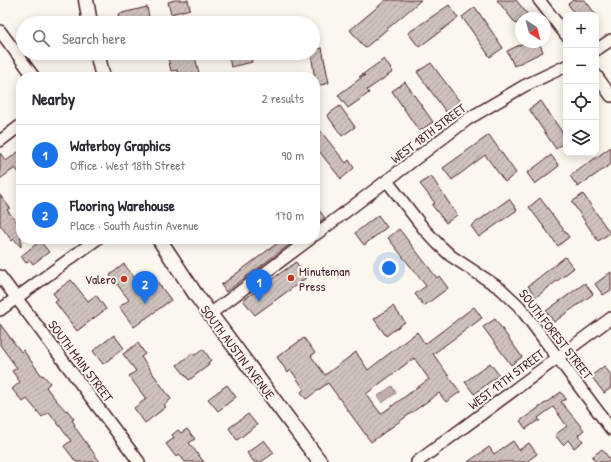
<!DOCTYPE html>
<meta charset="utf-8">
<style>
:root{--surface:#fff;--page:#f2f2f3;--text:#2b2b33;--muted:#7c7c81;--line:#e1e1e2;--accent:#1a73e8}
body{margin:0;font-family:"Patrick Hand",sans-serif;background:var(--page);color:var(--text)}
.controls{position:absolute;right:12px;top:12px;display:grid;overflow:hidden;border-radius:8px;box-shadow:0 2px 10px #0003}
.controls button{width:36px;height:36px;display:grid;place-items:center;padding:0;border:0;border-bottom:1px solid var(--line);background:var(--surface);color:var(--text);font:20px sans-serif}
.compass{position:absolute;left:515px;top:12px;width:36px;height:36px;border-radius:50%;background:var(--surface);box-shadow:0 2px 10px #0003;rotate:144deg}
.you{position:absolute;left:389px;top:268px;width:14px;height:14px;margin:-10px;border:3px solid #fff;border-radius:50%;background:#1a73e8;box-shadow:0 0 0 6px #1a73e833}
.badge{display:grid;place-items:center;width:26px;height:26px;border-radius:50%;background:var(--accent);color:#fff;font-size:13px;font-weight:700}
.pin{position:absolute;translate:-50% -33px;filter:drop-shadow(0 1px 2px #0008)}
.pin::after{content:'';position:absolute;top:21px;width:14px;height:12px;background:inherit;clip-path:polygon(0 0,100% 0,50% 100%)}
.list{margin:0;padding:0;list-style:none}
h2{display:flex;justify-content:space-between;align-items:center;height:52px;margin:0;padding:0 16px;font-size:17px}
h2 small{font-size:13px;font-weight:400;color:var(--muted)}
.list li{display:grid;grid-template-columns:26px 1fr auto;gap:12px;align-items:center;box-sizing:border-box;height:60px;padding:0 16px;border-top:1px solid var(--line)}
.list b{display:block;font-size:15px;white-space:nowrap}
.list p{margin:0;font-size:13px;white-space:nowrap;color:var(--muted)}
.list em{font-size:13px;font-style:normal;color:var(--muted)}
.icon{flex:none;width:22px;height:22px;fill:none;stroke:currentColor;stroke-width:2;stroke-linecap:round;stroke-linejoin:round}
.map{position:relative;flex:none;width:611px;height:462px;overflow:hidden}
.search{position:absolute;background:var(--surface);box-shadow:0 2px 10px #0003;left:16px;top:16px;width:304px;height:44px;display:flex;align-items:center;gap:10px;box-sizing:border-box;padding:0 14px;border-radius:22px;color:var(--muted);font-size:15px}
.panel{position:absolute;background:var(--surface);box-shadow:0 2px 10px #0003;left:16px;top:72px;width:304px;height:172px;border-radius:16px}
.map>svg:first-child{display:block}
</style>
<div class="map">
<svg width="611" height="462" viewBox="0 0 611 462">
<defs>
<pattern id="water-ripples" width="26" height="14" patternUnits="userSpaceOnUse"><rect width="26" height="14" fill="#bfadaa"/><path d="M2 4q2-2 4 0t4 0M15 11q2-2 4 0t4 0" fill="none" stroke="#9d8c8b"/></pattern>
<pattern id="building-hatch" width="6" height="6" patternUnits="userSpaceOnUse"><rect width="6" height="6" fill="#cfc2bc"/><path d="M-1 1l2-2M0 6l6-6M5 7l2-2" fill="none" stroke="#b3a6a2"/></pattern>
</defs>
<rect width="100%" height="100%" fill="#fbf7ec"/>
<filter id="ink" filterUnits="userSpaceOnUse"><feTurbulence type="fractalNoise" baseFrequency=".025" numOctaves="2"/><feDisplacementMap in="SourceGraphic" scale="8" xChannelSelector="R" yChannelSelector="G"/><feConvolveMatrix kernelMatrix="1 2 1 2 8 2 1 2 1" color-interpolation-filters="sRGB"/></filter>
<g filter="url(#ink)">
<polygon fill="url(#water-ripples)" stroke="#907477" points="392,386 396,393 382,403 378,396"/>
<g fill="url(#building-hatch)" stroke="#4a1f2b" fill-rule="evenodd">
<polygon points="175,0 188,0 190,9 171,14 168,2"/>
<polygon points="386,0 421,0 365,48 350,30"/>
<polygon points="497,0 516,0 528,15 521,18 521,20 516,24"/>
<polygon points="573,0 585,0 596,15 576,15 568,4"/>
<polygon points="449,5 458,18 419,47 408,33"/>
<polygon points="147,7 150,22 120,23 118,14"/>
<polygon points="475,7 503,48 490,57 462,17"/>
<polygon points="526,42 539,42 543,52 514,66 507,51"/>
<polygon points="322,48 329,83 316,86 311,53 313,53 313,50"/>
<polygon points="167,53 194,53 200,77 179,77 177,70 171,71"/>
<polygon points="228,53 250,53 252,62 231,67"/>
<polygon points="384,59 393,72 367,90 369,93 348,108 338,95 365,75 359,77"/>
<polygon points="431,63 460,102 446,112 417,72"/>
<polygon points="405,82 433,122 419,131 392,91"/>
<polygon points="541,101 566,138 566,141 556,149 529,109"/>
<polygon points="340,106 355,127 342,136 327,115"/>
<polygon points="315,124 346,163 349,160 354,168 341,179 315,146"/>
<polygon points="489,135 516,173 505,182 485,155 452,180 443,168"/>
<polygon points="611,147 611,164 578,187 570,176"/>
<polygon points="21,150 21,175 15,168 0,179 0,153 6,161"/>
<polygon points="551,155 559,166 535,184 527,173"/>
<polygon points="431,176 457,215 446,223 432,205 435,203 420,184"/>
<polygon points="583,194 610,233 598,241 572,202"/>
<polygon points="0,195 10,208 7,210 17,222 21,219 21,247 14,239 12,241 0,225"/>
<polygon points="540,198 569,237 558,246 529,207"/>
<polygon points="509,199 517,210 479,237 471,226"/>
<polygon points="315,205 325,218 315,225"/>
<polygon points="378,215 387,227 364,245 355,233"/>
<polygon points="399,229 437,278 439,276 448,288 424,306 415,294 426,286 388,238"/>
<polygon points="283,239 297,239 226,292 221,285"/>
<polygon points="40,241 49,252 33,264 30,260 26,263 21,256"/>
<polygon points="565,257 574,268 536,297 528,286"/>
<polygon points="296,262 306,278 255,315 243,300"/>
<polygon points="124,264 143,289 156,280 171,300 134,327 119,307 129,300 110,275"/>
<polygon points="611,272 611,290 603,295 595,284"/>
<polygon points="71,280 88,301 96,295 106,309 77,331 55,302 58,300 53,293"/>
<polygon points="585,283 593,294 554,322 546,311"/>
<polygon points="393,306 405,322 386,336 374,319"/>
<path d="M 474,307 L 482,318 L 433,354 L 460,392 L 446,402 L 439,393 L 371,442 L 328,383 L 306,399 L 301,392 L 304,389 L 291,370 L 288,373 L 277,357 L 304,338 L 315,353 L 311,356 L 325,375 L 356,352 L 368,370 L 417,332 L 425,344 ZM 414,358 L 429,379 L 381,414 L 366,394 Z"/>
<polygon points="495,319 522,357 511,365 483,327"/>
<polygon points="0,324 21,352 23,350 42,376 43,375 50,383 46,387 56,400 66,411 67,410 74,419 72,420 75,425 74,426 100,462 76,462 64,446 71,441 49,412 42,417 27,399 23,402 12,389 20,382 12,371 17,368 0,345"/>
<polygon points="114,335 124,348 103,364 93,351"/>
<polygon points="138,343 145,354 141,357 171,399 164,405 166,407 145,423 134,408 146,399 129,376 136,371 123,354"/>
<polygon points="203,349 211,360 208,363 209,365 189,380 177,365 192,353 195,355"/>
<polygon points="490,363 499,375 474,394 465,382"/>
<polygon points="604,366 611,375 611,388 604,393 591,376"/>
<polygon points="227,385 236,397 218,411 208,399"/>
<polygon points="561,392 566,399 561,402 584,430 578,435 583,441 574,448 568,440 563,445 555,435 567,426 553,407 538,418 540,421 537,421 526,429 520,421"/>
<polygon points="248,414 257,425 237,440 229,428"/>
<polygon points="187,429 195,439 189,443 204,462 185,462 179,454 176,457 166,444 174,438 172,435 178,430 181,433"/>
<polygon points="264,440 274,453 261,462 254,462 247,453"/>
<polygon points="513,441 519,450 529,443 537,454 526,462 468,462 489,447 494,454"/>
<polygon points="602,449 611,461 611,462 596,462 592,457"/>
</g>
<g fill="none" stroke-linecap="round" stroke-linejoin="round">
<defs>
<g id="minor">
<polyline points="539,0 566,35"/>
<polyline points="0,31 34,77"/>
<polyline points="596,50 611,40"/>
<polyline points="596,75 611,96"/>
<polyline points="0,141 21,125"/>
<polyline points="387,181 424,229 438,244 451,256 501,289 519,306 611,429"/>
<polyline points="315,235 468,119 524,86 566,66"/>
<polyline points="0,276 139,462"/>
<polyline points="0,310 97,239"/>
<polyline points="210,314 310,239"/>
<polyline points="417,462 611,318"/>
</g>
<g id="major">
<polyline points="86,0 90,23"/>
<polyline points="97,53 103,77"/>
<polyline points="159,239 196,295 320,462"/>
</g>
</defs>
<use href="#minor" stroke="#4a1f2b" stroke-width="14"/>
<use href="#major" stroke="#4a1f2b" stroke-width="17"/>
<use href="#minor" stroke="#fbf7ec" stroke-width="11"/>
<use href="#major" stroke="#fbf7ec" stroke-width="14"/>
</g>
</g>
<g fill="#c8321e" stroke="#fbf7ec" stroke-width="1.5">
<circle cx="291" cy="278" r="4"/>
<circle cx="124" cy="279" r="4"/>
</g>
<g text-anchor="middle" stroke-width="4" stroke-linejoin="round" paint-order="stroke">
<g font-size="13" fill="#4a1f2b" stroke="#fbf7ec">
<text transform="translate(428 133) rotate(-37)" y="5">WEST 18TH STREET</text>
<text transform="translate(556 334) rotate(52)" y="5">SOUTH FOREST STREET</text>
<text transform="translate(238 352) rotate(53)" y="5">SOUTH AUSTIN AVENUE</text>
<text transform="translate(81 361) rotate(53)" y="5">SOUTH MAIN STREET</text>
<text transform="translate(506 379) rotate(-37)" y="5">WEST 17TH STREET</text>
</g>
<g font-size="13" fill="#4a1f2b" stroke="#fbf7ec" text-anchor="start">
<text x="299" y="276">Minuteman<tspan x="299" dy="15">Press</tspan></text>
<text x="116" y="284" text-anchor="end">Valero</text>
</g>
</g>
</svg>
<div class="controls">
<button>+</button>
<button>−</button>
<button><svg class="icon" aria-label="locate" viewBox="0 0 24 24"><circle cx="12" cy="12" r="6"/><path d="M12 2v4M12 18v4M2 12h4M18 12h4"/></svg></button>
<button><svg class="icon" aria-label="layers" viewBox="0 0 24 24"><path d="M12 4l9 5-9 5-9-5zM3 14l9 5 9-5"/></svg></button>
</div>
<svg class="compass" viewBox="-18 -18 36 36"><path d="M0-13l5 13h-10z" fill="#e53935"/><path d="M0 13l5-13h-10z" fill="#7c7c81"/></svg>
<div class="you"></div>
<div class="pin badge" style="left:259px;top:302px">1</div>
<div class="pin badge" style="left:145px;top:304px">2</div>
<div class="search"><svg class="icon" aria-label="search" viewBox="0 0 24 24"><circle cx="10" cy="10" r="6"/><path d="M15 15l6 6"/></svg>Search here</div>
<section class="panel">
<h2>Nearby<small>2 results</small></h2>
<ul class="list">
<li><span class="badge">1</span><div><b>Waterboy Graphics</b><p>Office · West 18th Street</p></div><em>90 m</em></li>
<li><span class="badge">2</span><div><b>Flooring Warehouse</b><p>Place · South Austin Avenue</p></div><em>170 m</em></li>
</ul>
</section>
</div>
